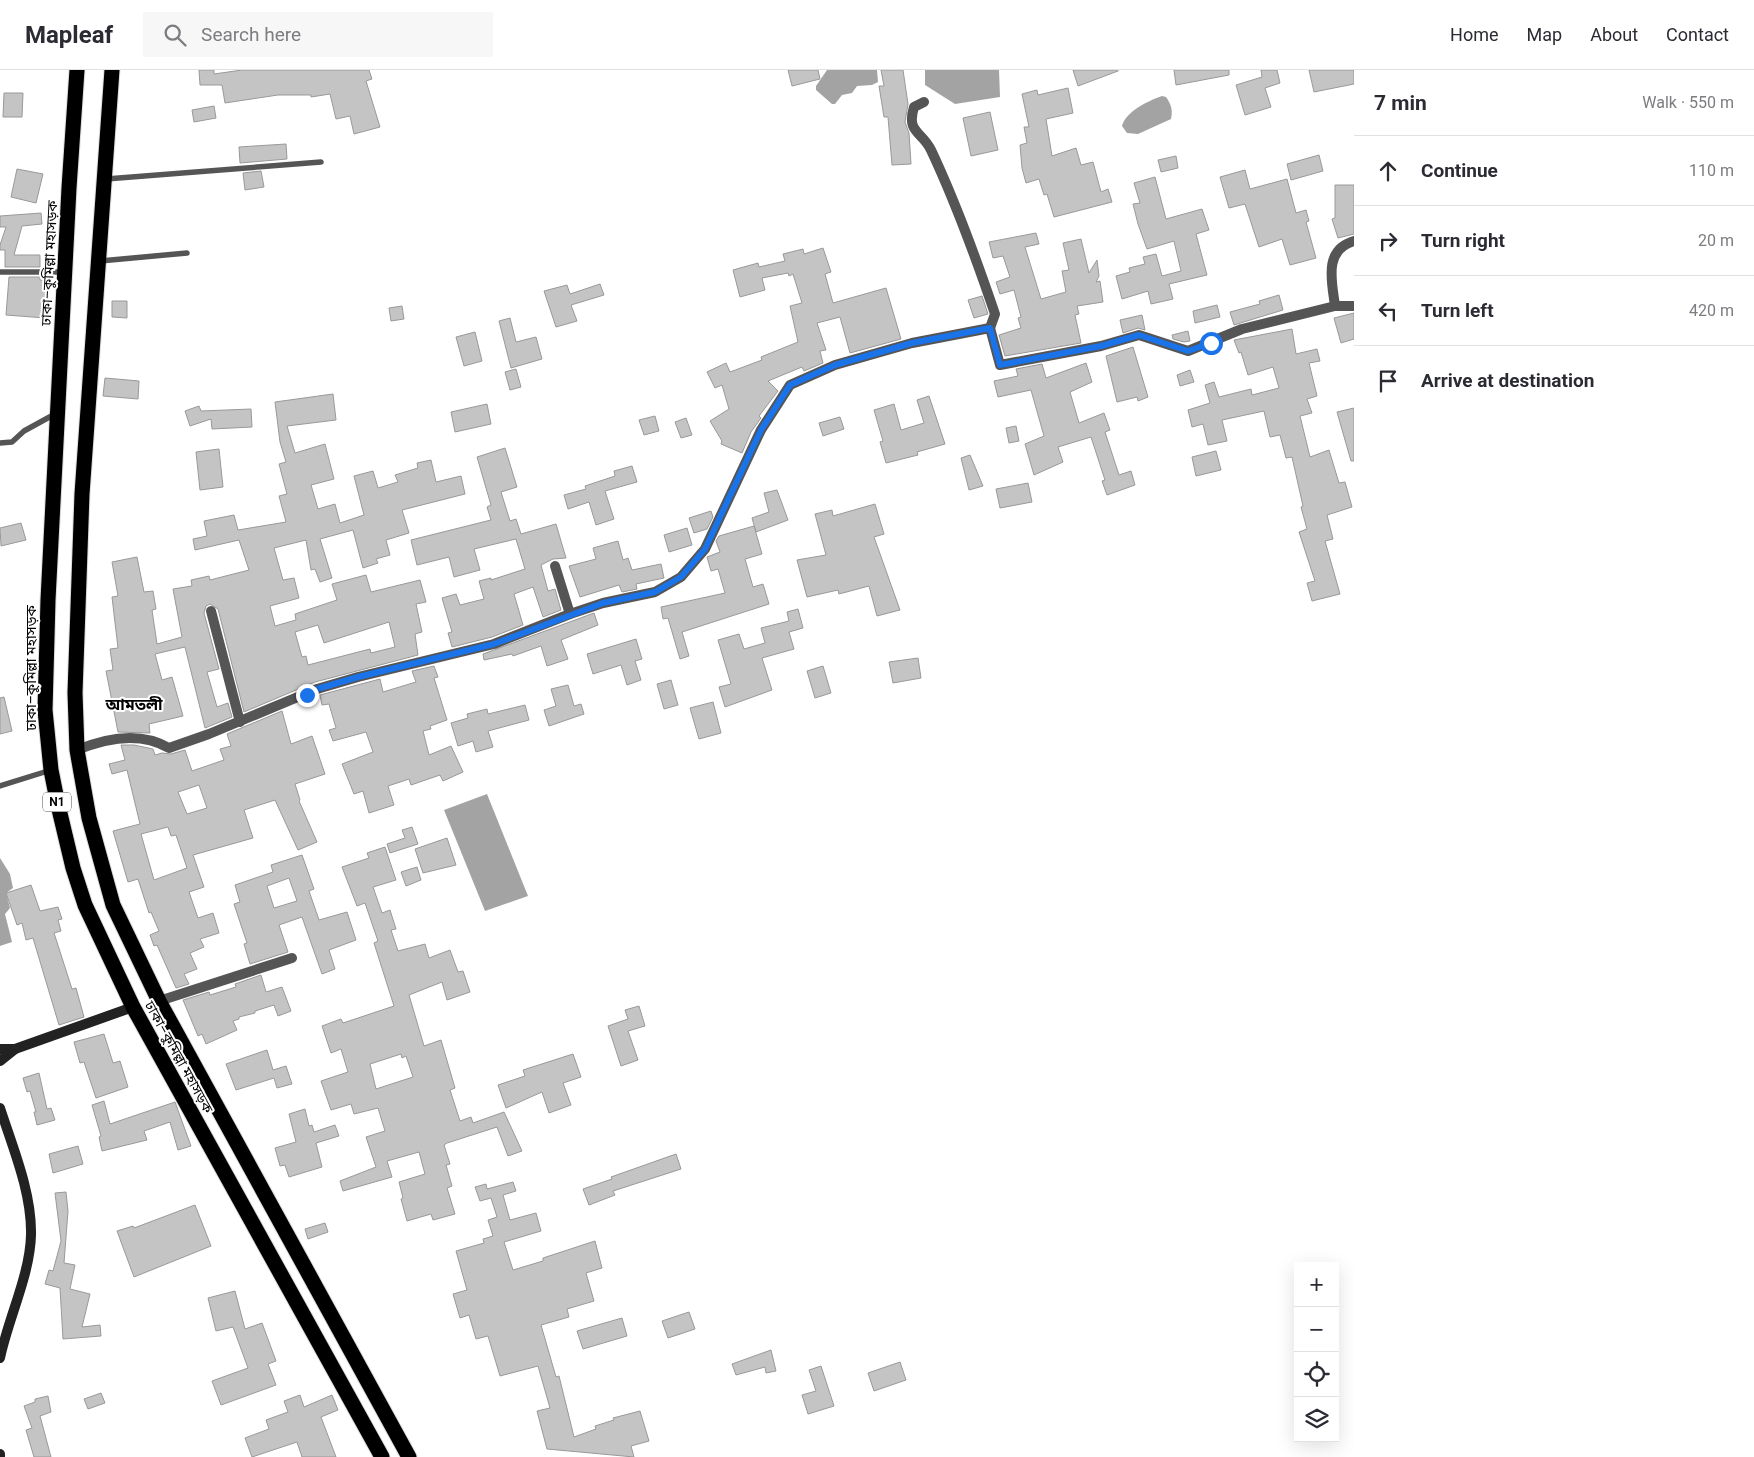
<!DOCTYPE html>
<meta charset="utf-8">
<style>
:root{--surface:#fff;--page:#f7f7f7;--text:#2b2b33;--muted:#7c7c81;--line:#e1e1e2}
body{margin:0;font-family:Roboto,"Noto Sans Bengali",sans-serif;background:var(--page);color:var(--text)}
.controls{position:absolute;right:15px;bottom:15px;display:grid;overflow:hidden;border-radius:0px;box-shadow:0 5px 20px #0002}
.controls button{width:45px;height:45px;display:grid;place-items:center;padding:0;border:0;border-bottom:1px solid var(--line);background:var(--surface);color:var(--text);font:25px sans-serif}
.stop{position:absolute;width:15px;height:15px;margin:-11px;border:4px solid #1a73e8;border-radius:50%;background:#fff}
.stop.end{background:#1a73e8;border-color:#fff;box-shadow:0 1px 5px #0008}
.list{margin:0;padding:0;list-style:none}
h2{display:flex;justify-content:space-between;align-items:center;height:65px;margin:0;padding:0 20px;font-size:21px}
h2 small{font-size:16px;font-weight:400;color:var(--muted)}
.list li{display:grid;grid-template-columns:32px 1fr auto;gap:15px;align-items:center;box-sizing:border-box;height:70px;padding:0 20px;border-top:1px solid var(--line)}
.list b{display:block;font-size:19px;white-space:nowrap}
.list em{font-size:16px;font-style:normal;color:var(--muted)}
.icon{flex:none;width:28px;height:28px;fill:none;stroke:currentColor;stroke-width:2;stroke-linecap:round;stroke-linejoin:round}
.map{position:relative;flex:none;width:1354px;height:1387px;overflow:hidden}
header{display:flex;align-items:center;gap:30px;box-sizing:border-box;height:70px;padding:0 25px;background:var(--surface);border-bottom:1px solid var(--line)}
header strong{font-size:24px}
nav{display:flex;gap:28px;margin-inline-start:auto;font-size:18px}
.search{width:350px;height:45px;background:var(--page);display:flex;align-items:center;gap:12px;box-sizing:border-box;padding:0 18px;border-radius:0px;color:var(--muted);font-size:19px}
main{display:flex}
aside{flex:1;background:var(--surface)}
.map>svg:first-child{display:block}
</style>
<header>
<strong>Mapleaf</strong>
<div class="search"><svg class="icon" aria-label="search" viewBox="0 0 24 24"><circle cx="10" cy="10" r="6"/><path d="M15 15l6 6"/></svg>Search here</div>
<nav><a>Home</a><a>Map</a><a>About</a><a>Contact</a></nav>
</header>
<main>
<div class="map">
<svg width="1354" height="1387" viewBox="0 0 1354 1387">
<rect width="100%" height="100%" fill="#fff"/>
<g fill="#a3a3a3">
<polygon points="827,0 877,0 878,12 872,15 857,16 852,23 842,25 835,34 832,34 816,20 816,16"/>
<polygon points="925,0 999,0 1000,27 955,34 925,15"/>
<path d="M 1162,26 L 1166,27 C 1171,34 1173,40 1171,49 L 1138,64 L 1127,63 L 1122,56 C 1126,41 1148,31 1162,26 Z"/>
<polygon points="487,724 528,826 485,841 444,740"/>
<polygon points="0,788 10,804 13,818 6,823 10,838 5,844 12,872 0,876"/>
</g>
<g fill="#c4c4c4" stroke="#999" fill-rule="evenodd">
<polygon points="199,0 214,0 214,4 242,0 369,0 372,9 366,11 380,57 354,64 350,46 336,49 330,24 311,27 311,25 278,25 225,33 222,15 200,15"/>
<polygon points="788,0 818,0 820,9 792,16"/>
<polygon points="881,0 903,0 908,34 905,52 909,63 911,94 892,95 888,47 884,47 879,16 884,16"/>
<polygon points="1073,0 1118,0 1118,1 1078,16"/>
<polygon points="1174,0 1229,0 1229,5 1176,15"/>
<polygon points="1261,0 1277,0 1280,13 1265,18 1271,37 1245,45 1236,15 1262,7"/>
<polygon points="1309,0 1354,0 1354,14 1314,22"/>
<polygon points="1068,18 1073,43 1046,49 1052,86 1076,78 1081,95 1093,92 1101,122 1108,119 1112,132 1054,147 1047,124 1044,125 1039,109 1026,113 1022,98 1020,75 1027,73 1024,57 1029,57 1022,24 1037,20 1038,25"/>
<polygon points="4,23 23,23 22,47 3,47"/>
<polygon points="214,36 216,48 194,52 192,40"/>
<polygon points="990,42 998,80 971,86 963,48"/>
<polygon points="286,74 287,89 240,93 239,77"/>
<polygon points="1319,85 1323,101 1291,110 1287,94"/>
<polygon points="1176,86 1178,98 1161,102 1158,90"/>
<polygon points="17,99 43,104 36,133 11,127"/>
<polygon points="1245,100 1250,119 1287,109 1296,143 1306,140 1309,151 1306,152 1316,188 1290,195 1282,169 1259,177 1245,134 1229,138 1220,107"/>
<polygon points="261,101 264,117 245,120 243,103"/>
<polygon points="1155,107 1166,149 1202,139 1209,160 1196,164 1207,205 1169,214 1173,229 1151,234 1148,221 1122,229 1116,206 1130,202 1129,198 1145,194 1143,187 1156,184 1162,206 1181,201 1174,171 1147,179 1138,154 1133,134 1140,133 1134,113"/>
<polygon points="1335,115 1354,115 1354,164 1338,168 1332,149 1335,148"/>
<polygon points="41,143 42,154 22,156 14,185 40,185 40,197 5,197 5,180 0,180 0,175 6,157 0,157 0,146"/>
<polygon points="1036,163 1039,174 1025,177 1041,229 1066,222 1062,201 1069,200 1063,173 1081,169 1089,203 1097,190 1099,206 1096,212 1100,211 1103,232 1077,236 1079,244 1075,245 1081,273 1005,286 999,265 1021,258 1018,248 1021,247 1014,220 1000,224 996,212 1010,207 1003,186 993,188 989,172"/>
<polygon points="823,178 831,202 825,204 833,233 886,218 901,269 850,283 840,247 817,253 826,280 820,281 823,293 804,301 802,297 768,311 778,321 759,346 761,348 751,362 742,383 721,374 722,371 710,351 729,339 722,315 715,318 707,302 726,293 730,302 762,290 761,287 798,272 790,236 802,233 793,204 789,206 788,203 762,208 765,220 740,227 733,200 758,193 759,197 785,191 783,184 803,179 804,184"/>
<polygon points="9,207 40,207 40,210 48,211 45,248 6,245"/>
<polygon points="600,214 604,225 571,235 577,251 556,257 544,221 567,215 570,224"/>
<polygon points="1279,225 1283,240 1234,255 1230,242 1260,234 1259,231"/>
<polygon points="982,226 988,244 974,248 968,230"/>
<polygon points="112,231 127,231 127,248 112,247"/>
<polygon points="1217,235 1220,247 1195,253 1193,241"/>
<polygon points="402,236 404,249 391,251 389,238"/>
<polygon points="1354,243 1354,269 1341,273 1334,248"/>
<polygon points="1142,245 1145,260 1138,258 1123,263 1120,250"/>
<polygon points="510,248 516,272 536,267 542,289 511,298 499,251"/>
<polygon points="1292,259 1296,284 1317,279 1320,291 1309,293 1317,326 1307,329 1312,343 1300,346 1310,387 1329,380 1339,413 1345,412 1352,437 1327,445 1333,469 1325,471 1340,524 1312,531 1307,513 1315,511 1299,462 1307,459 1301,437 1303,436 1292,387 1286,388 1280,365 1270,367 1264,341 1222,350 1227,371 1208,375 1203,354 1192,357 1188,340 1210,333 1205,315 1214,312 1219,327 1251,319 1252,325 1279,318 1273,297 1248,305 1241,282 1239,283 1234,270"/>
<polygon points="1188,261 1190,271 1184,272 1173,269 1172,265"/>
<polygon points="475,262 482,291 464,296 456,267"/>
<polygon points="1133,277 1148,327 1138,331 1137,327 1117,332 1106,286"/>
<polygon points="1086,293 1092,312 1070,322 1079,353 1104,343 1110,360 1105,362 1119,405 1131,401 1135,415 1107,425 1102,411 1105,410 1091,367 1058,377 1063,392 1034,405 1025,374 1044,366 1031,320 998,327 994,311 1018,306 1016,299 1042,294 1046,308"/>
<polygon points="516,299 521,317 510,320 505,302"/>
<polygon points="1190,300 1194,312 1180,316 1177,305"/>
<polygon points="105,308 139,311 138,329 103,326"/>
<path d="M 333,324 L 336,350 L 287,356 L 295,383 L 325,374 L 334,409 L 311,415 L 318,439 L 335,434 L 340,453 L 364,445 L 354,406 L 373,401 L 378,418 L 398,412 L 395,405 L 418,398 L 417,393 L 431,390 L 436,412 L 461,406 L 465,424 L 402,440 L 409,463 L 386,470 L 390,485 L 376,489 L 378,493 L 363,498 L 353,460 L 320,469 L 332,508 L 320,512 L 315,499 L 311,500 L 306,470 L 274,478 L 283,510 L 294,508 L 299,528 L 270,536 L 275,556 L 296,550 L 295,544 L 337,530 L 332,514 L 366,505 L 371,522 L 420,510 L 426,532 L 416,534 L 422,562 L 415,564 L 418,585 L 315,612 L 244,642 L 218,539 L 210,534 L 206,536 L 204,543 L 219,599 L 207,602 L 217,637 L 228,633 L 232,647 L 205,658 L 185,577 L 155,584 L 162,610 L 172,607 L 183,646 L 149,654 L 150,663 L 118,662 L 106,601 L 113,600 L 110,579 L 118,578 L 112,527 L 118,526 L 112,492 L 137,487 L 144,522 L 153,521 L 156,539 L 152,540 L 157,574 L 182,567 L 173,519 L 192,516 L 191,510 L 209,506 L 210,510 L 249,500 L 239,470 L 195,480 L 193,469 L 207,466 L 204,451 L 234,445 L 238,460 L 286,452 L 279,426 L 287,424 L 279,394 L 286,392 L 280,372 L 275,332 ZM 389,552 L 395,577 L 371,583 L 370,579 L 308,595 L 306,586 L 302,587 L 295,562 L 318,555 L 324,573 Z"/>
<polygon points="929,326 945,374 917,382 918,385 886,393 880,372 883,371 874,340 894,334 901,360 924,353 917,330"/>
<polygon points="487,334 491,354 455,362 451,342"/>
<polygon points="199,336 201,341 251,339 252,357 212,359 211,349 190,356 185,341"/>
<polygon points="1354,338 1354,391 1351,391 1337,342"/>
<polygon points="655,346 659,361 644,365 639,350"/>
<polygon points="840,347 844,359 823,366 819,353"/>
<polygon points="686,348 692,365 681,368 675,352"/>
<polygon points="1016,356 1019,371 1009,373 1006,358"/>
<polygon points="505,378 517,417 501,422 510,451 516,449 521,464 556,454 566,488 553,489 541,495 548,521 555,519 561,540 543,547 533,517 514,524 523,555 492,567 452,577 448,563 452,562 442,528 456,524 460,535 484,529 479,511 491,508 491,510 525,499 516,469 474,479 480,500 454,507 449,487 417,495 411,470 491,450 487,437 491,435 477,387"/>
<polygon points="219,379 223,417 200,420 196,382"/>
<polygon points="1216,381 1221,400 1196,406 1192,387"/>
<polygon points="970,385 983,416 969,420 961,388"/>
<polygon points="632,396 637,412 605,421 614,449 596,455 589,432 568,439 564,425 586,419 585,416 615,406 614,401"/>
<polygon points="1028,413 1032,432 1000,438 996,419"/>
<polygon points="777,420 788,450 756,462 752,448 769,442 764,423"/>
<polygon points="875,434 884,464 874,467 900,540 877,546 869,516 839,524 838,520 807,527 797,490 826,485 815,444 832,440 833,446"/>
<polygon points="711,441 713,447 707,459 694,463 689,448"/>
<polygon points="21,453 26,470 1,476 0,458"/>
<polygon points="754,456 762,484 745,489 753,517 763,514 769,534 682,562 689,586 680,589 668,548 663,549 661,537 725,523 718,499 711,501 707,487 720,482 716,471 719,466"/>
<polygon points="687,458 692,475 669,482 664,465"/>
<polygon points="618,471 623,490 628,488 632,500 661,494 664,508 636,514 637,519 622,522 619,515 580,527 569,496 596,489 593,478"/>
<polygon points="798,539 803,558 789,562 794,579 762,588 772,620 725,637 719,617 731,614 718,570 739,564 744,579 765,573 761,558 789,551 787,542"/>
<polygon points="594,543 598,555 561,570 568,589 547,596 541,576 513,586 512,584 484,590 483,584"/>
<polygon points="636,569 642,589 635,591 641,610 627,615 621,595 593,604 587,584"/>
<polygon points="918,588 921,608 893,613 889,592"/>
<polygon points="434,596 438,607 434,608 447,650 430,656 431,659 423,661 429,685 451,676 463,702 443,711 440,705 411,715 409,709 388,716 394,735 369,743 363,721 354,724 342,694 373,682 366,662 333,671 329,660 336,658 329,634 322,635 320,625 380,609 383,622 416,612 412,601"/>
<polygon points="823,596 831,623 815,628 807,601"/>
<polygon points="671,610 678,635 664,639 657,614"/>
<polygon points="568,615 574,636 581,634 584,644 549,656 544,640 556,636 551,619"/>
<polygon points="4,627 12,661 0,664 0,628"/>
<polygon points="713,632 721,663 699,669 690,638"/>
<polygon points="525,635 529,650 488,661 493,677 476,682 473,671 458,676 451,653 468,648 467,644 487,639 488,644"/>
<path d="M 282,641 L 291,674 L 312,666 L 325,704 L 295,714 L 300,730 L 299,731 L 317,772 L 298,780 L 275,730 L 244,740 L 253,768 L 193,785 L 204,817 L 189,822 L 198,848 L 213,843 L 219,863 L 200,869 L 204,877 L 190,883 L 197,899 L 184,904 L 189,914 L 176,918 L 157,875 L 154,876 L 150,865 L 159,861 L 151,842 L 149,843 L 138,809 L 128,812 L 113,761 L 140,754 L 127,700 L 112,704 L 109,694 L 125,690 L 121,675 L 134,675 L 153,679 L 155,685 L 162,683 L 171,684 L 185,680 L 192,701 L 224,690 L 220,679 L 231,676 L 227,664 ZM 199,715 L 207,738 L 187,744 L 178,722 ZM 168,757 L 171,766 L 176,765 L 187,798 L 154,810 L 141,764 Z"/>
<polygon points="412,757 418,774 390,783 387,774 405,768 402,760"/>
<polygon points="447,768 456,795 423,803 415,779"/>
<path d="M 385,777 L 396,810 L 373,817 L 382,843 L 390,840 L 396,859 L 391,860 L 398,881 L 425,874 L 429,888 L 450,880 L 458,902 L 463,901 L 470,922 L 447,930 L 442,912 L 409,925 L 424,976 L 441,970 L 455,1018 L 450,1020 L 460,1051 L 471,1047 L 473,1053 L 504,1042 L 522,1081 L 508,1086 L 497,1057 L 447,1073 L 444,1075 L 450,1094 L 446,1095 L 452,1116 L 447,1118 L 455,1144 L 433,1150 L 431,1144 L 407,1151 L 401,1129 L 403,1128 L 399,1112 L 425,1104 L 419,1082 L 387,1091 L 392,1107 L 343,1121 L 340,1111 L 376,1097 L 366,1067 L 385,1061 L 378,1038 L 354,1044 L 351,1034 L 331,1040 L 321,1011 L 348,1002 L 341,979 L 331,983 L 322,956 L 341,949 L 343,953 L 394,936 L 374,873 L 378,871 L 365,833 L 357,836 L 342,797 L 369,788 L 367,783 ZM 401,984 L 402,988 L 406,986 L 413,1007 L 376,1019 L 370,994 Z"/>
<path d="M 302,785 L 314,819 L 309,821 L 319,850 L 347,842 L 356,870 L 329,880 L 335,899 L 322,904 L 302,847 L 279,855 L 288,882 L 250,894 L 244,874 L 247,873 L 234,834 L 240,832 L 235,815 L 273,802 L 271,795 ZM 289,808 L 297,831 L 274,838 L 267,816 Z"/>
<polygon points="417,797 421,810 406,816 401,802"/>
<polygon points="31,815 40,841 58,837 62,849 58,850 61,861 54,863 72,919 76,918 84,947 59,955 33,868 26,870 22,853 17,855 6,823"/>
<polygon points="261,905 266,922 282,917 291,941 278,946 274,935 255,941 255,943 239,947 239,949 233,951 237,960 206,974 202,964 198,966 183,930 209,922 210,925 236,917 235,914"/>
<polygon points="639,936 645,956 628,961 638,990 621,996 608,956 628,949 625,940"/>
<polygon points="104,964 113,993 120,991 128,1017 96,1028 84,992 80,993 74,972"/>
<polygon points="267,980 273,1000 286,996 292,1014 277,1018 274,1008 236,1020 226,994"/>
<polygon points="573,984 581,1007 563,1013 571,1035 549,1043 542,1022 506,1038 498,1015 525,1006 523,1000"/>
<polygon points="39,1003 47,1039 51,1038 55,1050 37,1055 34,1042 36,1042 30,1021 27,1022 23,1008"/>
<polygon points="104,1031 110,1054 175,1032 191,1076 178,1080 170,1052 144,1061 147,1070 102,1081 99,1067 101,1066 92,1035"/>
<polygon points="305,1039 309,1056 312,1055 314,1062 335,1055 339,1066 316,1073 322,1097 289,1107 285,1095 280,1096 275,1078 296,1072 289,1044"/>
<polygon points="78,1076 83,1094 53,1103 49,1084"/>
<polygon points="676,1084 681,1099 613,1121 615,1125 589,1135 583,1119 612,1109 611,1107"/>
<polygon points="513,1112 516,1121 503,1125 510,1150 536,1143 541,1161 504,1172 513,1200 543,1191 543,1188 595,1171 602,1198 586,1203 594,1231 567,1239 569,1247 541,1255 556,1307 559,1306 574,1367 596,1359 595,1356 614,1350 613,1348 640,1341 649,1371 631,1376 634,1387 547,1379 537,1341 550,1338 538,1296 500,1306 488,1266 476,1269 469,1245 460,1248 453,1224 467,1220 456,1181 484,1173 483,1169 493,1166 488,1150 497,1147 491,1128 480,1131 475,1117 486,1114 487,1119"/>
<polygon points="66,1122 68,1141 64,1193 75,1195 70,1219 90,1224 82,1257 100,1255 101,1266 63,1269 60,1218 45,1214 49,1200 53,1201 61,1171 55,1123"/>
<polygon points="195,1135 211,1176 134,1207 117,1161 133,1156 134,1158"/>
<polygon points="325,1153 328,1162 308,1169 305,1159"/>
<polygon points="235,1221 245,1259 262,1253 276,1291 268,1294 276,1315 221,1335 212,1311 248,1298 233,1257 216,1261 208,1228"/>
<polygon points="689,1242 695,1259 668,1268 662,1251"/>
<polygon points="622,1248 627,1266 583,1279 577,1261"/>
<polygon points="771,1280 776,1301 766,1303 765,1297 736,1305 732,1294"/>
<polygon points="900,1292 906,1310 874,1321 868,1303"/>
<polygon points="821,1296 834,1336 808,1344 802,1325 816,1321 809,1300"/>
<polygon points="101,1323 105,1333 88,1339 84,1329"/>
<polygon points="300,1325 304,1337 332,1325 338,1340 321,1347 336,1387 302,1387 297,1372 252,1387 245,1368 269,1359 266,1350 288,1342 284,1331"/>
<polygon points="48,1326 51,1342 40,1346 51,1387 34,1387 26,1360 32,1358 24,1336 35,1332 35,1329"/>
</g>
<g fill="none" stroke-linecap="round" stroke-linejoin="round">
<defs>
<g id="highway">
<polyline points="77,0 69,118 48,530 45,640 51,700 58,735 73,798 85,835 133,937 382,1387"/>
<polyline points="112,0 82,424 75,623 77,680 89,748 113,835 159,931 409,1387"/>
</g>
</defs>
<use href="#highway" stroke="#dbdbdb" stroke-width="17"/>
<g stroke="#555" stroke-width="5.5">
<polyline points="106,109 321,92"/>
<polyline points="100,191 187,183"/>
<polyline points="0,202 64,202"/>
<polyline points="0,373 12,372 24,361 55,344"/>
<polyline points="0,716 51,700"/>
</g>
<g stroke="#555" stroke-width="10">
<path d="M 924,32 L 914,37 C 906,63 922,61 931,80 C 956,133 976,188 995,244 L 990,258"/>
<path d="M 1335,236 C 1332,212 1323,180 1354,171"/>
<polyline points="555,496 570,544"/>
<polyline points="211,541 240,652"/>
<path d="M 77,680 C 106,668 140,661 169,678 L 209,664 L 317,619 L 358,607 L 494,574 L 570,544 L 603,533 L 655,522 L 681,507 L 705,479 L 761,360 L 790,315 L 835,295 L 912,273 L 990,258 L 1000,295 L 1101,276 L 1139,265 L 1188,281 L 1242,259 L 1335,236 L 1354,236"/>
<polyline points="159,931 292,888"/>
</g>
<g stroke="#222" stroke-width="10">
<polyline points="0,979 15,979 133,937"/>
<polyline points="0,991 15,979"/>
<path d="M 0,1038 C 13,1078 32,1123 31,1165 C 30,1205 8,1249 0,1288"/>
<polyline points="0,1384 0,1387"/>
</g>
<use href="#highway" stroke="#000" stroke-width="15"/>
</g>
<g fill="none" stroke-linecap="round" stroke-linejoin="round">
<polyline stroke="#1a73e8" stroke-width="6" points="307,625 317,619 358,607 494,574 603,533 655,522 681,507 705,479 761,360 790,315 835,295 912,273 990,258 1000,295 1101,276 1139,265 1188,281 1211,273"/>
</g>
<g text-anchor="middle" stroke-width="4" stroke-linejoin="round" paint-order="stroke">
<rect fill="#fff" stroke="#4c4c4c" stroke-width="1" x="43" y="722.5" width="28" height="19" rx="4"/>
<g font-size="12" font-weight="bold" fill="#000">
<text x="57" y="736">N1</text>
</g>
<g font-size="14" fill="#000" stroke="#fff">
<text transform="translate(49 193) rotate(-87)" y="5">ঢাকা–কুমিল্লা মহাসড়ক</text>
<text transform="translate(31 598) rotate(-90)" y="5">ঢাকা–কুমিল্লা মহাসড়ক</text>
<text transform="translate(179 987) rotate(61)" y="5">ঢাকা–কুমিল্লা মহাসড়ক</text>
</g>
<g font-size="16" font-weight="bold" fill="#000" stroke="#fff">
<text x="134" y="640">আমতলী</text>
</g>
</g>
</svg>
<div class="controls">
<button>+</button>
<button>−</button>
<button><svg class="icon" aria-label="locate" viewBox="0 0 24 24"><circle cx="12" cy="12" r="6"/><path d="M12 2v4M12 18v4M2 12h4M18 12h4"/></svg></button>
<button><svg class="icon" aria-label="layers" viewBox="0 0 24 24"><path d="M12 4l9 5-9 5-9-5zM3 14l9 5 9-5"/></svg></button>
</div>
<div class="stop" style="left:1211px;top:273px"></div>
<div class="stop end" style="left:307px;top:625px"></div>
</div>
<aside>
<h2>7 min<small>Walk · 550 m</small></h2>
<ul class="list">
<li><svg class="icon" aria-label="ahead" viewBox="0 0 24 24"><path d="M12 20V5M6 11l6-6 6 6"/></svg><div><b>Continue</b></div><em>110 m</em></li>
<li><svg class="icon" aria-label="right" viewBox="0 0 24 24"><path d="M7 20v-9h11M14 6l5 5-5 5"/></svg><div><b>Turn right</b></div><em>20 m</em></li>
<li><svg class="icon" aria-label="left" viewBox="0 0 24 24"><path d="M17 20v-9H6M10 6l-5 5 5 5"/></svg><div><b>Turn left</b></div><em>420 m</em></li>
<li><svg class="icon" aria-label="arrive" viewBox="0 0 24 24"><path d="M6 21V4h12l-3 4 3 4H6"/></svg><div><b>Arrive at destination</b></div></li>
</ul>
</aside>
</main>
